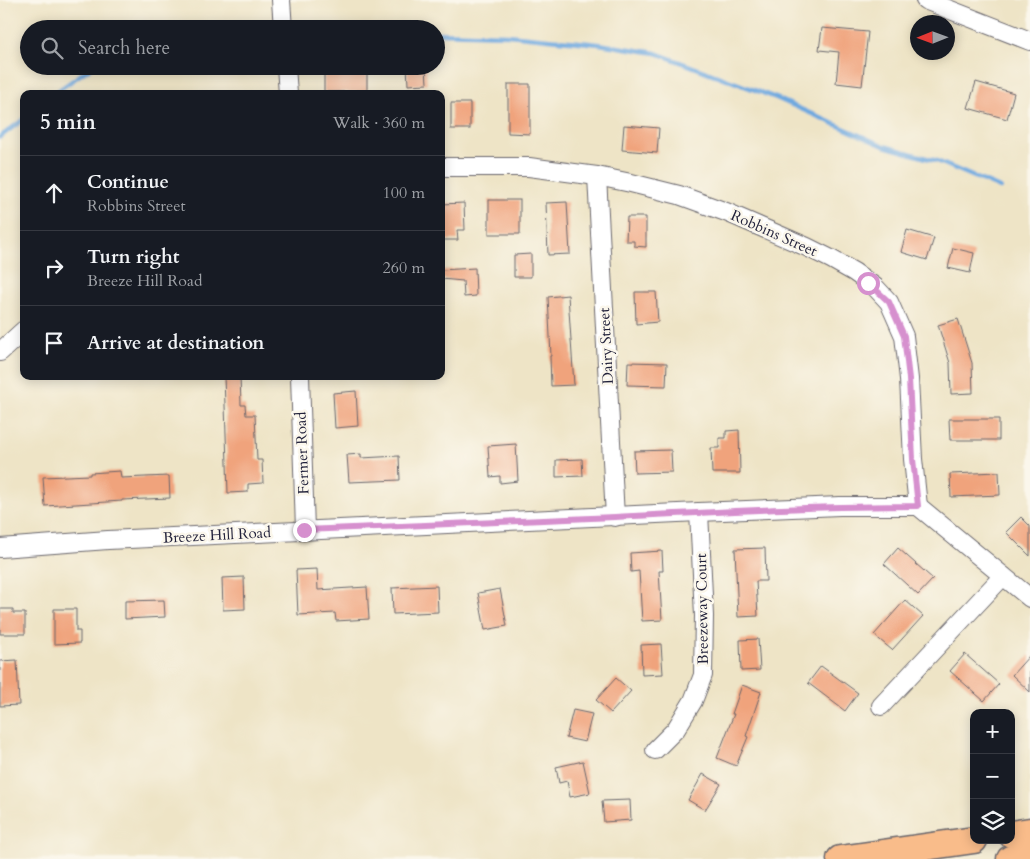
<!DOCTYPE html>
<meta charset="utf-8">
<style>
:root{--surface:#171b24;--page:#20242c;--text:#f1f3f6;--muted:#9ea1a6;--line:#363941}
body{margin:0;font-family:Cardo,serif;background:var(--page);color:var(--text)}
.controls{position:absolute;right:15px;bottom:15px;display:grid;overflow:hidden;border-radius:10px;box-shadow:0 2px 12px #0003}
.controls button{width:45px;height:45px;display:grid;place-items:center;padding:0;border:0;border-bottom:1px solid var(--line);background:var(--surface);color:var(--text);font:25px sans-serif}
.compass{position:absolute;left:910px;top:15px;width:45px;height:45px;border-radius:50%;background:var(--surface);box-shadow:0 2px 12px #0003;rotate:269deg}
.stop{position:absolute;width:15px;height:15px;margin:-11px;border:4px solid #d690ce;border-radius:50%;background:#fff}
.stop.end{background:#d690ce;border-color:#fff;box-shadow:0 1px 5px #0008}
.list{margin:0;padding:0;list-style:none}
h2{display:flex;justify-content:space-between;align-items:center;height:65px;margin:0;padding:0 20px;font-size:21px}
h2 small{font-size:16px;font-weight:400;color:var(--muted)}
.list li{display:grid;grid-template-columns:32px 1fr auto;gap:15px;align-items:center;box-sizing:border-box;height:75px;padding:0 20px;border-top:1px solid var(--line)}
.list b{display:block;font-size:19px;white-space:nowrap}
.list p{margin:0;font-size:16px;white-space:nowrap;color:var(--muted)}
.list em{font-size:16px;font-style:normal;color:var(--muted)}
.icon{flex:none;width:28px;height:28px;fill:none;stroke:currentColor;stroke-width:2;stroke-linecap:round;stroke-linejoin:round}
.map{position:relative;flex:none;width:1030px;height:859px;overflow:hidden}
.search{position:absolute;background:var(--surface);box-shadow:0 2px 12px #0003;left:20px;top:20px;width:425px;height:55px;display:flex;align-items:center;gap:12px;box-sizing:border-box;padding:0 18px;border-radius:28px;color:var(--muted);font-size:19px}
.panel{position:absolute;background:var(--surface);box-shadow:0 2px 12px #0003;left:20px;top:90px;width:425px;height:290px;border-radius:10px}
.map>svg:first-child{display:block}
</style>
<div class="map">
<svg width="1030" height="859" viewBox="0 0 1030 859">
<rect width="100%" height="100%" fill="#fbf7ec"/>
<filter id="ink" filterUnits="userSpaceOnUse"><feTurbulence type="fractalNoise" baseFrequency=".02" numOctaves="2"/><feDisplacementMap in="SourceGraphic" scale="10" xChannelSelector="R" yChannelSelector="G"/><feConvolveMatrix kernelMatrix="1 2 1 2 8 2 1 2 1" color-interpolation-filters="sRGB"/></filter>
<filter id="wash" filterUnits="userSpaceOnUse"><feTurbulence type="fractalNoise" baseFrequency=".0096" numOctaves="4" result="noise"/><feDisplacementMap in="SourceGraphic" scale="20" xChannelSelector="R" yChannelSelector="G"/><feGaussianBlur stdDeviation="1.12" result="paint"/><feColorMatrix in="noise" values="0 0 0 0 0 0 0 0 0 0 0 0 0 0 0 0 0 1.4 0 .05"/><feComposite in="paint" operator="in"/></filter>
<g filter="url(#wash)">
<rect width="100%" height="100%" fill="#eee4c6"/>
<g fill="none" stroke-linecap="round" stroke-linejoin="round">
<g stroke="#6fa9df" stroke-width="4.5">
<polyline points="436,33 508,35 599,44 656,53 776,98 884,146 937,161 1000,188"/>
<polyline points="53,94 93,66"/>
<polyline points="0,137 24,119"/>
</g>
</g>
<g id="blocks">
<g fill="#f0a37b">
<polygon points="822,28 868,32 862,86 836,83 839,52 819,50"/>
<polygon points="324,66 345,66 345,71 367,71 367,92 324,92"/>
<polygon points="407,66 426,66 427,84 408,85"/>
<polygon points="976,82 1014,93 1007,119 968,108"/>
<polygon points="508,84 530,84 530,134 508,133"/>
<rect x="451" y="103" width="19" height="26"/>
<polygon points="624,125 659,128 657,153 622,150"/>
<rect x="489" y="200" width="31" height="34"/>
<polygon points="567,202 570,254 548,255 546,203"/>
<polygon points="464,203 465,230 457,230 458,240 442,240 441,204"/>
<polygon points="627,217 646,217 646,247 634,246 634,241 626,241"/>
<polygon points="907,230 934,238 927,260 901,252"/>
<polygon points="953,248 974,253 970,273 948,268"/>
<polygon points="531,254 531,277 514,277 514,255"/>
<polygon points="475,268 476,296 464,297 463,281 441,279 441,270"/>
<polygon points="635,292 656,292 658,322 636,324"/>
<polygon points="568,295 574,385 551,386 550,356 551,356 548,297"/>
<polygon points="958,319 972,363 973,393 951,394 950,363 938,325"/>
<polygon points="628,362 667,363 666,386 627,385"/>
<polygon points="224,376 240,376 241,405 245,405 246,415 255,415 257,460 262,460 263,483 248,484 248,492 228,493"/>
<polygon points="356,391 358,426 335,428 333,393"/>
<polygon points="949,419 999,419 999,440 950,440"/>
<polygon points="739,430 740,473 712,473 711,448 719,448 719,438 726,438 726,431"/>
<polygon points="516,444 518,481 500,483 500,476 490,477 488,446"/>
<polygon points="671,450 672,472 635,473 634,451"/>
<polygon points="361,454 361,458 399,456 400,480 349,482 347,455"/>
<polygon points="582,459 583,476 556,477 556,460"/>
<polygon points="120,471 121,478 169,476 170,498 122,500 122,501 45,506 43,477 90,475 90,473"/>
<polygon points="999,472 1000,495 951,497 950,474"/>
<polygon points="1021,517 1030,526 1030,556 1006,532"/>
<polygon points="765,548 766,581 756,581 758,616 738,617 735,549"/>
<polygon points="898,548 933,579 918,595 884,564"/>
<polygon points="662,551 663,571 659,571 662,620 642,621 639,571 631,572 630,553"/>
<polygon points="317,569 318,590 367,587 369,619 336,621 335,613 298,615 296,570"/>
<polygon points="244,577 245,609 223,610 222,578"/>
<polygon points="437,586 438,612 393,614 392,588"/>
<polygon points="500,589 507,626 485,630 478,593"/>
<polygon points="164,600 165,617 125,619 125,601"/>
<polygon points="905,600 923,616 892,650 874,635"/>
<polygon points="0,609 13,609 13,613 25,613 25,634 0,634"/>
<polygon points="54,609 76,609 76,631 80,631 80,643 54,644"/>
<polygon points="758,639 760,670 741,671 740,640"/>
<polygon points="661,644 663,674 642,675 641,645"/>
<polygon points="965,654 999,684 984,701 950,671"/>
<polygon points="1030,655 1030,692 1012,675"/>
<polygon points="17,660 19,705 0,706 0,661"/>
<polygon points="821,666 858,693 845,711 808,683"/>
<polygon points="616,678 631,691 611,713 596,700"/>
<polygon points="742,685 761,692 746,736 748,737 736,766 717,758 734,714 732,714"/>
<polygon points="573,710 592,714 585,742 566,738"/>
<polygon points="583,761 590,793 570,797 567,781 559,783 556,767"/>
<polygon points="703,774 721,784 705,810 688,800"/>
<polygon points="630,800 631,820 604,822 602,801"/>
</g>
</g>
</g>
<g filter="url(#ink)">
<use href="#blocks" fill-opacity="0" stroke="#69666c" stroke-width="1"/>
<g fill="none" stroke-linecap="round" stroke-linejoin="round">
<defs>
<g id="minor">
<polyline points="281,0 283,29"/>
<polyline points="925,0 1030,41"/>
<polyline points="286,66 288,94"/>
<polyline points="441,167 529,167 597,176 631,183 679,195 726,212 807,247 831,259 854,272 875,287 889,302 904,336 909,379 913,459 918,506"/>
<polyline points="597,176 615,517"/>
<polyline points="0,352 24,330"/>
<polyline points="300,376 305,530"/>
<polyline points="0,548 108,540 699,512 840,506 918,506 1030,598"/>
<polyline points="881,706 1003,576"/>
<polyline points="655,750 676,729 693,701 703,675 704,616 699,512"/>
</g>
<g id="highway">
<polyline points="1011,834 1030,831"/>
<polyline points="840,859 974,840"/>
<polyline points="1010,859 1030,856"/>
</g>
</defs>
<use href="#minor" stroke="#69666c" stroke-width="20"/>
<use href="#highway" stroke="#69666c" stroke-width="29"/>
<use href="#minor" stroke="#fff" stroke-width="18"/>
<use href="#highway" stroke="#f9bc8a" stroke-width="26"/>
</g>
</g>
<g fill="none" stroke-linecap="round" stroke-linejoin="round" filter="url(#ink)">
<path stroke="#d690ce" stroke-width="6" d="M 304,530 C 408,526 512,522 615,517 C 716,512 817,506 918,506 L 913,459 L 909,379 L 904,336 L 889,302 L 874,288 L 868,283"/>
</g>
<g text-anchor="middle" stroke-width="5" stroke-linejoin="round" paint-order="stroke">
<g font-size="15" fill="#22223b" stroke="#fbf7ec">
<text transform="translate(774 233) rotate(24)" y="5">Robbins Street</text>
<text transform="translate(606 346) rotate(-93)" y="5">Dairy Street</text>
<text transform="translate(302 453) rotate(-92)" y="5">Fermer Road</text>
<text transform="translate(217 535) rotate(-3)" y="5">Breeze Hill Road</text>
<text transform="translate(702 609) rotate(-91)" y="5">Breezeway Court</text>
</g>
</g>
</svg>
<div class="controls">
<button>+</button>
<button>−</button>
<button><svg class="icon" aria-label="layers" viewBox="0 0 24 24"><path d="M12 4l9 5-9 5-9-5zM3 14l9 5 9-5"/></svg></button>
</div>
<svg class="compass" viewBox="-18 -18 36 36"><path d="M0-13l5 13h-10z" fill="#e53935"/><path d="M0 13l5-13h-10z" fill="#9ea1a6"/></svg>
<div class="stop" style="left:868px;top:283px"></div>
<div class="stop end" style="left:304px;top:530px"></div>
<div class="search"><svg class="icon" aria-label="search" viewBox="0 0 24 24"><circle cx="10" cy="10" r="6"/><path d="M15 15l6 6"/></svg>Search here</div>
<section class="panel">
<h2>5 min<small>Walk · 360 m</small></h2>
<ul class="list">
<li><svg class="icon" aria-label="ahead" viewBox="0 0 24 24"><path d="M12 20V5M6 11l6-6 6 6"/></svg><div><b>Continue</b><p>Robbins Street</p></div><em>100 m</em></li>
<li><svg class="icon" aria-label="right" viewBox="0 0 24 24"><path d="M7 20v-9h11M14 6l5 5-5 5"/></svg><div><b>Turn right</b><p>Breeze Hill Road</p></div><em>260 m</em></li>
<li><svg class="icon" aria-label="arrive" viewBox="0 0 24 24"><path d="M6 21V4h12l-3 4 3 4H6"/></svg><div><b>Arrive at destination</b></div></li>
</ul>
</section>
</div>
